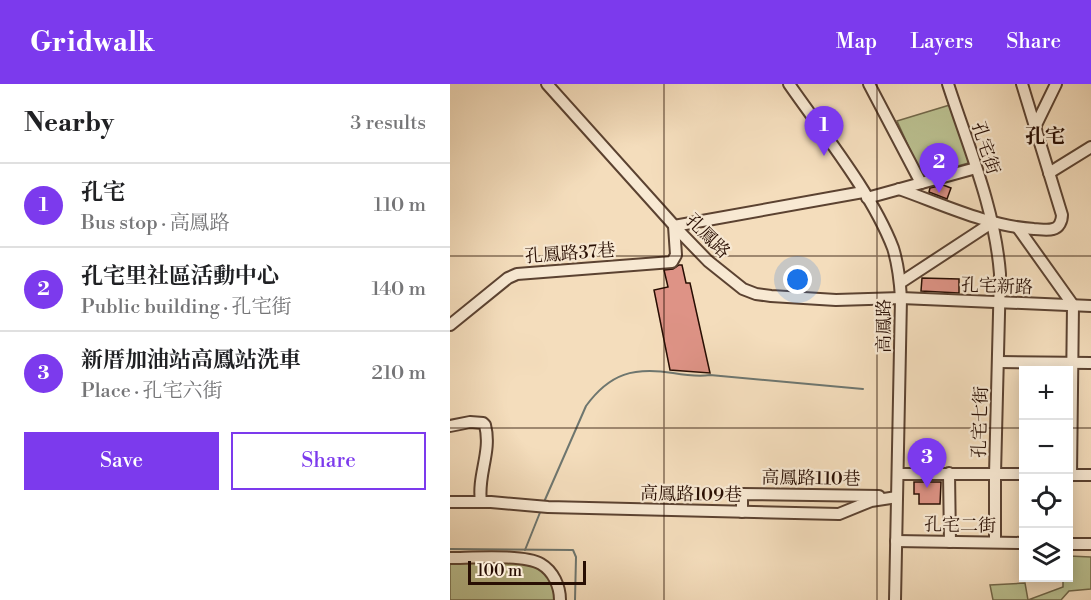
<!DOCTYPE html>
<meta charset="utf-8">
<style>
:root{--surface:#fff;--page:#f6f6f6;--text:#202124;--muted:#757577;--line:#e0e0e0;--accent:#7c3aed}
body{margin:0;font-family:"Libre Bodoni","Noto Serif TC",serif;background:var(--page);color:var(--text)}
.controls{position:absolute;right:18px;bottom:18px;display:grid;overflow:hidden;border-radius:0px;box-shadow:0 3px 15px #0003}
.controls button{width:54px;height:54px;display:grid;place-items:center;padding:0;border:0;border-bottom:2px solid var(--line);background:var(--surface);color:var(--text);font:30px sans-serif}
.scale{position:absolute;left:18px;bottom:15px;width:118px;box-sizing:border-box;padding-left:6px;border:3px solid #280e03;border-top:0;font-size:16px;line-height:21px;white-space:nowrap;color:#280e03;-webkit-text-stroke:4px #f8e9d3;paint-order:stroke}
.you{position:absolute;left:348px;top:196px;width:21px;height:21px;margin:-15px;border:4px solid #fff;border-radius:50%;background:#1a73e8;box-shadow:0 0 0 9px #1a73e833}
.badge{display:grid;place-items:center;width:39px;height:39px;border-radius:50%;background:var(--accent);color:#fff;font-size:20px;font-weight:700}
.pin{position:absolute;translate:-50% -50px;filter:drop-shadow(0 2px 3px #0008)}
.pin::after{content:'';position:absolute;top:32px;width:21px;height:18px;background:inherit;clip-path:polygon(0 0,100% 0,50% 100%)}
.list{margin:0;padding:0;list-style:none}
h2{display:flex;justify-content:space-between;align-items:center;height:78px;margin:0;padding:0 24px;font-size:26px}
h2 small{font-size:20px;font-weight:400;color:var(--muted)}
.list li{display:grid;grid-template-columns:39px 1fr auto;gap:18px;align-items:center;box-sizing:border-box;height:84px;padding:0 24px;border-top:2px solid var(--line)}
.list b{display:block;font-size:22px;white-space:nowrap}
.list p{margin:0;font-size:20px;white-space:nowrap;color:var(--muted)}
.list em{font-size:20px;font-style:normal;color:var(--muted)}
.actions{display:flex;gap:12px;padding:18px 24px}
.actions a{flex:1;padding:14px 0;border:2px solid var(--accent);border-radius:0px;text-align:center;font-size:21px;color:var(--accent)}
.actions .main{background:var(--accent);color:#fff}
.icon{flex:none;width:33px;height:33px;fill:none;stroke:currentColor;stroke-width:2;stroke-linecap:round;stroke-linejoin:round}
.map{position:relative;flex:none;width:641px;height:516px;overflow:hidden}
header{display:flex;align-items:center;gap:36px;box-sizing:border-box;height:84px;padding:0 30px;background:var(--accent);color:#fff}
header strong{font-size:28px}
nav{display:flex;gap:33px;margin-inline-start:auto;font-size:21px}
main{display:flex}
aside{flex:1;background:var(--surface)}
.map>svg:first-child{display:block}
</style>
<header>
<strong>Gridwalk</strong>
<nav><a>Map</a><a>Layers</a><a>Share</a></nav>
</header>
<main>
<aside>
<h2>Nearby<small>3 results</small></h2>
<ul class="list">
<li><span class="badge">1</span><div><b>孔宅</b><p>Bus stop · 高鳳路</p></div><em>110 m</em></li>
<li><span class="badge">2</span><div><b>孔宅里社區活動中心</b><p>Public building · 孔宅街</p></div><em>140 m</em></li>
<li><span class="badge">3</span><div><b>新厝加油站高鳳站洗車</b><p>Place · 孔宅六街</p></div><em>210 m</em></li>
</ul>
<div class="actions"><a class="main">Save</a><a>Share</a></div>
</aside>
<div class="map">
<svg width="641" height="516" viewBox="0 0 641 516">
<rect width="100%" height="100%" fill="#f4ddbc"/>
<filter id="stains"><feTurbulence type="fractalNoise" baseFrequency=".00333" numOctaves="4"/><feColorMatrix values="0 0 0 0 .2 0 0 0 0 .09 0 0 0 0 .02 0 0 0 .5 -.17"/></filter>
<radialGradient id="worn" r=".72"><stop offset=".6" stop-color="#630" stop-opacity="0"/><stop offset="1" stop-color="#630" stop-opacity=".3"/></radialGradient>
<g fill="#bbc191" stroke="#72684a" stroke-width="1.5">
<polygon points="503,20 522,78 472,92 447,37"/>
<polygon points="619,472 641,473 641,505 619,507 611,516 543,516 540,501 575,499 578,516 613,503 613,494 618,494"/>
<path d="M 0,476 C 20,476 76,472 90,483 C 102,491 104,503 108,516 L 0,516 Z"/>
</g>
<g fill="none" stroke-linecap="round" stroke-linejoin="round">
<g stroke="#6e766f" stroke-width="2">
<path d="M 94,418 L 136,322 C 160,289 184,283 223,289 C 235,291 247,293 260,291 L 413,305"/>
<polyline points="0,465 123,466 126,473 125,516"/>
<polyline points="75,466 91,426"/>
</g>
</g>
<g fill="#de9386" stroke="#280e03" stroke-width="1.5">
<polygon points="493,101 501,104 497,115 479,108 480,104"/>
<polygon points="229,181 232,181 236,199 240,199 260,289 220,286 204,206 218,203 214,186 223,185"/>
<polygon points="472,194 509,195 509,209 471,207"/>
<polygon points="464,398 491,398 490,420 469,420 469,410 464,410"/>
</g>
<g fill="none" stroke-linecap="round" stroke-linejoin="round">
<defs>
<g id="minor">
<polyline points="97,0 229,147 258,177 293,205 306,210 321,212 386,216 451,214 641,222"/>
<path d="M 339,0 C 373,49 422,109 443,164 C 448,180 450,198 451,214 L 445,516"/>
<polyline points="419,0 471,99"/>
<path d="M 498,0 C 518,62 545,124 550,190 L 545,390 L 545,458"/>
<polyline points="585,43 606,0"/>
<polyline points="599,89 641,63"/>
<path d="M 449,105 C 492,120 537,142 584,145 C 589,145 597,147 603,145 C 609,144 612,137 612,131 L 572,0"/>
<polyline points="417,114 526,84"/>
<polyline points="568,144 623,221 621,391"/>
<polyline points="450,199 543,138"/>
<polyline points="0,241 58,194 67,190 222,178 226,171 224,142 413,108"/>
<polyline points="549,278 641,279"/>
<path d="M 0,342 L 20,338 L 33,339 L 35,341 C 42,368 27,391 31,418"/>
<polyline points="499,389 500,458"/>
<polyline points="448,390 574,390"/>
<polyline points="618,391 641,391"/>
<polyline points="0,418 41,418 98,423 389,430 421,417 447,413"/>
<polyline points="292,428 292,410 429,412"/>
<polyline points="446,457 574,459"/>
<polyline points="618,460 641,460"/>
<path d="M 0,474 C 21,474 74,470 91,480 C 103,487 110,502 110,516"/>
</g>
</defs>
<use href="#minor" stroke="#5b4231" stroke-width="14"/>
<use href="#minor" stroke="#f8e9d3" stroke-width="10"/>
</g>
<path fill="none" stroke="#280e03" stroke-width="1.5" stroke-opacity="0.55" d="M 214,0 L 214,516M 427,0 L 427,516M 0,172 L 641,172M 0,344 L 574,344M 618,344 L 641,344"/>
<g text-anchor="middle" stroke-width="4.5" stroke-linejoin="round" paint-order="stroke">
<g font-size="18" fill="#280e03" stroke="#f8e9d3">
<text transform="translate(536 64) rotate(72)" y="6">孔宅街</text>
<text transform="translate(258 152) rotate(45)" y="6">孔鳳路</text>
<text transform="translate(120 169) rotate(-4)" y="6">孔鳳路37巷</text>
<text transform="translate(547 202) rotate(2)" y="6">孔宅新路</text>
<text transform="translate(434 242) rotate(-90)" y="6">高鳳路</text>
<text transform="translate(530 338) rotate(-88)" y="6">孔宅七街</text>
<text transform="translate(361 394) rotate(1)" y="6">高鳳路110巷</text>
<text transform="translate(241 410) rotate(1)" y="6">高鳳路109巷</text>
<text transform="translate(510 441) rotate(1)" y="6">孔宅二街</text>
</g>
<g font-size="20" font-weight="bold" fill="#280e03" stroke="#f8e9d3">
<text x="595" y="59">孔宅</text>
</g>
</g>
<rect width="100%" height="100%" filter="url(#stains)"/>
<rect width="100%" height="100%" fill="url(#worn)"/>
</svg>
<div class="controls">
<button>+</button>
<button>−</button>
<button><svg class="icon" aria-label="locate" viewBox="0 0 24 24"><circle cx="12" cy="12" r="6"/><path d="M12 2v4M12 18v4M2 12h4M18 12h4"/></svg></button>
<button><svg class="icon" aria-label="layers" viewBox="0 0 24 24"><path d="M12 4l9 5-9 5-9-5zM3 14l9 5 9-5"/></svg></button>
</div>
<div class="scale">100 m</div>
<div class="you"></div>
<div class="pin badge" style="left:374px;top:72px">1</div>
<div class="pin badge" style="left:489px;top:109px">2</div>
<div class="pin badge" style="left:477px;top:404px">3</div>
</div>
</main>
